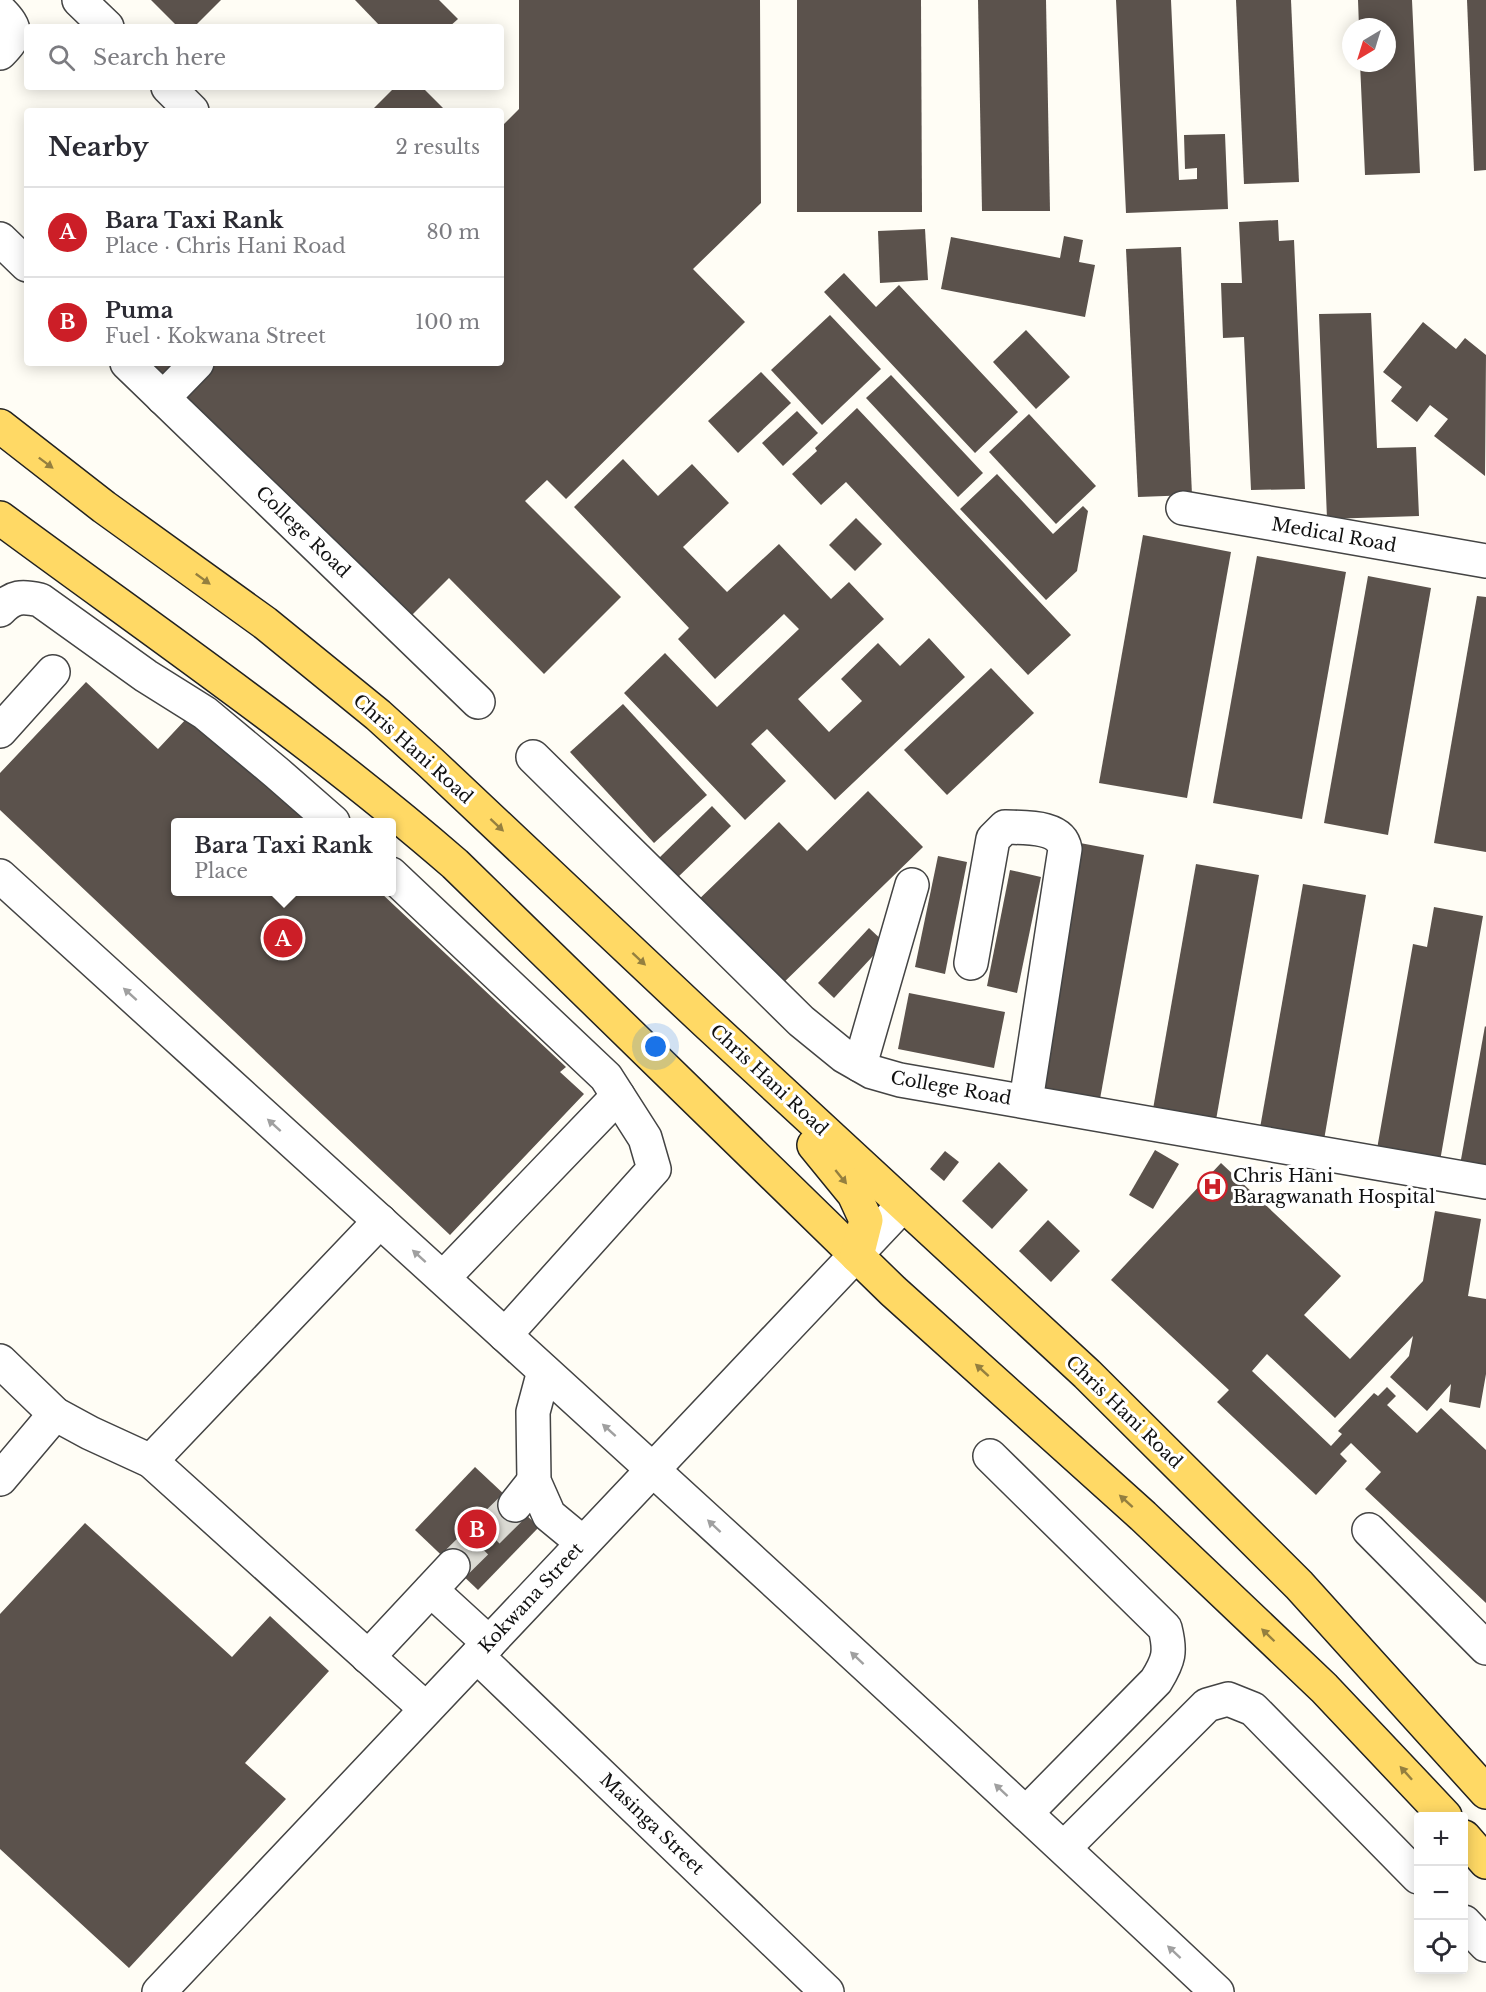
<!DOCTYPE html>
<meta charset="utf-8">
<style>
:root{--surface:#fff;--page:#f2f2f3;--text:#2b2b33;--muted:#7c7c81;--line:#e1e1e2;--accent:#cc1e27}
body{margin:0;font-family:"Libre Baskerville",serif;background:var(--page);color:var(--text)}
.controls{position:absolute;right:18px;bottom:18px;display:grid;overflow:hidden;border-radius:6px;box-shadow:0 3px 15px #0003}
.controls button{width:54px;height:54px;display:grid;place-items:center;padding:0;border:0;border-bottom:2px solid var(--line);background:var(--surface);color:var(--text);font:30px sans-serif}
.compass{position:absolute;left:1342px;top:18px;width:54px;height:54px;border-radius:50%;background:var(--surface);box-shadow:0 3px 15px #0003;rotate:218deg}
.you{position:absolute;left:656px;top:1047px;width:21px;height:21px;margin:-15px;border:4px solid #fff;border-radius:50%;background:#1a73e8;box-shadow:0 0 0 9px #1a73e833}
.badge{display:grid;place-items:center;width:39px;height:39px;border-radius:50%;background:var(--accent);color:#fff;font-size:20px;font-weight:700}
.pin{position:absolute;translate:-50% -50%;border:3px solid #fff;box-shadow:0 2px 6px #0006}
.popup{position:absolute;left:171px;top:818px;width:225px;height:78px;box-sizing:border-box;display:grid;place-content:center;border-radius:6px;background:var(--surface);filter:drop-shadow(0 2px 4px #0005);font-size:20px;white-space:nowrap;color:var(--muted)}
.popup b{font-size:22px;color:var(--text)}
.popup::after{content:'';position:absolute;left:50%;top:100%;margin-left:-12px;border:12px solid transparent;border-top-color:var(--surface)}
.list{margin:0;padding:0;list-style:none}
h2{display:flex;justify-content:space-between;align-items:center;height:78px;margin:0;padding:0 24px;font-size:26px}
h2 small{font-size:20px;font-weight:400;color:var(--muted)}
.list li{display:grid;grid-template-columns:39px 1fr auto;gap:18px;align-items:center;box-sizing:border-box;height:90px;padding:0 24px;border-top:2px solid var(--line)}
.list b{display:block;font-size:22px;white-space:nowrap}
.list p{margin:0;font-size:20px;white-space:nowrap;color:var(--muted)}
.list em{font-size:20px;font-style:normal;color:var(--muted)}
.icon{flex:none;width:33px;height:33px;fill:none;stroke:currentColor;stroke-width:2;stroke-linecap:round;stroke-linejoin:round}
.map{position:relative;flex:none;width:1486px;height:1992px;overflow:hidden}
.search{position:absolute;background:var(--surface);box-shadow:0 3px 15px #0003;left:24px;top:24px;width:480px;height:66px;display:flex;align-items:center;gap:15px;box-sizing:border-box;padding:0 21px;border-radius:6px;color:var(--muted);font-size:22px}
.panel{position:absolute;background:var(--surface);box-shadow:0 3px 15px #0003;left:24px;top:108px;width:480px;height:258px;border-radius:6px}
.map>svg:first-child{display:block}
</style>
<div class="map">
<svg width="1486" height="1992" viewBox="0 0 1486 1992">
<rect width="100%" height="100%" fill="#fffdf5"/>
<g fill="#5b524c">
<polygon points="151,0 221,0 194,27 178,27"/>
<polygon points="355,0 439,0 458,19 449,27 381,27"/>
<polygon points="519,0 760,0 761,203 693,269 745,322 566,499 547,480 525,501 621,597 544,674 449,578 403,624 145,363 501,363 501,127 519,109"/>
<polygon points="797,0 921,0 922,212 797,212"/>
<polygon points="978,0 1046,0 1050,211 982,211"/>
<polygon points="1116,0 1171,0 1179,180 1197,179 1197,168 1185,169 1184,135 1225,134 1228,209 1126,213"/>
<polygon points="1236,0 1291,0 1299,182 1244,184"/>
<polygon points="1358,0 1412,0 1420,173 1365,175 1360,63 1387,63 1387,27 1359,27"/>
<polygon points="1467,0 1486,0 1486,170 1474,171"/>
<polygon points="395,87 422,87 446,111 371,111"/>
<polygon points="1278,220 1279,241 1294,240 1305,489 1251,490 1244,337 1223,338 1221,283 1242,283 1239,222"/>
<polygon points="925,229 928,280 880,283 878,231"/>
<polygon points="1064,236 1083,240 1079,262 1095,265 1085,317 941,289 951,237 1060,258"/>
<polygon points="1181,247 1192,495 1138,497 1126,249"/>
<polygon points="844,273 876,307 899,285 1018,412 975,453 824,292"/>
<polygon points="1371,313 1377,448 1416,447 1419,516 1327,519 1319,314"/>
<polygon points="830,315 881,369 822,425 771,370"/>
<polygon points="1423,322 1456,349 1465,338 1486,355 1485,476 1434,436 1448,419 1430,405 1417,422 1391,401 1402,387 1383,372"/>
<polygon points="1026,330 1070,377 1036,409 993,362"/>
<polygon points="761,372 791,403 738,453 708,421"/>
<polygon points="891,375 983,473 958,497 866,398"/>
<polygon points="857,408 1071,635 1028,675 846,482 821,505 792,474 817,451 815,448"/>
<polygon points="797,411 818,433 783,466 762,443"/>
<polygon points="1029,414 1096,486 1056,524 989,452"/>
<polygon points="623,459 658,496 692,464 729,503 683,547 727,592 779,544 831,599 849,582 884,619 798,699 829,732 862,701 841,679 878,643 900,666 929,638 965,677 835,800 767,729 751,744 786,781 745,820 624,693 665,653 717,707 799,629 784,614 715,679 678,639 689,628 574,507"/>
<polygon points="997,474 1053,534 1083,506 1088,511 1077,571 1046,600 960,509"/>
<polygon points="856,518 882,544 855,571 829,545"/>
<polygon points="1143,535 1231,552 1187,798 1099,783"/>
<polygon points="1257,556 1346,572 1302,819 1213,803"/>
<polygon points="1368,576 1431,588 1388,835 1324,823"/>
<polygon points="1477,596 1486,597 1486,852 1434,843"/>
<polygon points="991,668 1034,713 947,795 904,750"/>
<polygon points="86,682 158,749 187,718 197,718 307,822 175,822 175,892 380,892 566,1067 560,1072 584,1094 450,1235 0,810 0,773"/>
<polygon points="623,704 707,795 654,843 570,752"/>
<polygon points="868,791 923,847 776,990 693,905 779,822 807,851"/>
<polygon points="712,806 731,826 676,879 657,860"/>
<polygon points="1080,843 1144,855 1100,1099 1036,1088"/>
<polygon points="938,856 967,862 945,974 915,967"/>
<polygon points="1196,864 1259,875 1216,1120 1153,1109"/>
<polygon points="1010,870 1041,877 1017,993 987,986"/>
<polygon points="1303,884 1366,895 1324,1140 1260,1128"/>
<polygon points="1434,907 1483,916 1440,1161 1377,1149 1413,944 1427,947"/>
<polygon points="869,928 885,943 834,998 818,983"/>
<polygon points="909,993 1005,1012 994,1068 898,1049"/>
<polygon points="1485,1026 1486,1027 1486,1169 1460,1165"/>
<polygon points="1155,1150 1179,1164 1153,1209 1129,1195"/>
<polygon points="945,1151 959,1162 944,1181 930,1169"/>
<polygon points="999,1162 1028,1190 992,1229 962,1201"/>
<polygon points="1221,1163 1341,1276 1304,1315 1350,1359 1423,1281 1435,1211 1481,1219 1468,1296 1486,1299 1486,1374 1480,1408 1449,1402 1451,1384 1427,1411 1390,1377 1409,1356 1413,1336 1335,1418 1267,1354 1252,1371 1331,1446 1342,1434 1338,1431 1374,1393 1378,1396 1387,1387 1396,1396 1387,1405 1417,1433 1441,1408 1486,1450 1486,1603 1365,1489 1381,1472 1351,1443 1340,1454 1347,1461 1316,1495 1217,1402 1229,1390 1111,1280"/>
<polygon points="1048,1220 1080,1251 1051,1282 1019,1251"/>
<polygon points="475,1467 539,1527 478,1590 415,1530"/>
<polygon points="85,1523 232,1657 270,1616 329,1671 245,1763 286,1799 129,1968 0,1849 0,1614"/>
</g>
<g fill="none" stroke-linecap="round" stroke-linejoin="round">
<polyline stroke="#dbdad3" stroke-width="33" stroke-dasharray="33 16" stroke-linecap="butt" points="453,1566 515,1505"/>
<defs>
<g id="minor">
<polyline points="79,0 107,27"/>
<path d="M 0,11 C 18,29 17,36 0,53"/>
<polyline points="168,87 192,111"/>
<polyline points="0,239 27,265"/>
<polyline points="127,363 478,702"/>
<polyline points="163,398 197,363"/>
<polyline points="1183,508 1486,561"/>
<path d="M 0,610 C 13,596 22,596 40,600 L 146,676 L 205,713 L 277,773 L 333,822"/>
<polyline points="0,731 53,672"/>
<polyline points="533,757 801,1021 844,1056 872,1072 900,1080 1486,1182"/>
<polyline points="391,874 606,1077 645,1138 654,1169 505,1335"/>
<path d="M 0,876 C 407,1246 816,1615 1217,1992"/>
<path d="M 971,963 L 993,839 L 1005,827 C 1024,828 1061,825 1065,849 L 1026,1101"/>
<polyline points="860,1065 912,885"/>
<polyline points="443,1278 618,1096"/>
<polyline points="0,1361 55,1414 90,1433 151,1461 426,1709"/>
<polyline points="544,1371 533,1412 534,1481 549,1515 583,1543"/>
<path d="M 990,1456 L 1165,1628 C 1171,1652 1169,1660 1156,1681 L 1026,1813"/>
<polyline points="151,1461 380,1221"/>
<polyline points="0,1479 55,1414"/>
<polyline points="515,1505 534,1481"/>
<polyline points="1369,1530 1486,1648"/>
<polyline points="431,1590 489,1643"/>
<polyline points="477,1656 827,1992"/>
<polyline points="368,1657 453,1566"/>
<polyline points="1064,1848 1207,1705 1228,1699 1253,1709 1418,1877"/>
<polyline points="1464,1922 1486,1945"/>
<polyline points="159,1992 903,1205"/>
</g>
<g id="major">
<polyline points="0,426 104,507 265,623 378,715 431,763 706,1022 1087,1374 1299,1585 1486,1792"/>
<path d="M 0,518 C 153,631 311,739 455,864 L 893,1291 L 1143,1516 L 1324,1688 L 1445,1816"/>
<polyline points="814,1145 854,1194 866,1220 857,1256"/>
<polyline points="1464,1837 1486,1862"/>
</g>
</defs>
<use href="#minor" stroke="#444" stroke-width="36"/>
<use href="#major" stroke="#222" stroke-width="36"/>
<use href="#minor" stroke="#fff" stroke-width="33"/>
<use href="#major" stroke="#ffd965" stroke-width="33"/>
</g>
<defs><path id="oneway-solid" d="M-6-.8H1V-3.2L6.5 0L1 3.2V.8H-6Z" transform="scale(1.5)"/></defs>
<g fill="#947f3f">
<use href="#oneway-solid" transform="translate(46 463) rotate(37)"/>
<use href="#oneway-solid" transform="translate(203 579) rotate(36)"/>
<use href="#oneway-solid" transform="translate(497 825) rotate(43)"/>
<use href="#oneway-solid" transform="translate(639 959) rotate(43)"/>
<use href="#oneway-solid" transform="translate(841 1177) rotate(51)"/>
<use href="#oneway-solid" transform="translate(982 1370) rotate(-138)"/>
<use href="#oneway-solid" transform="translate(1126 1501) rotate(-138)"/>
<use href="#oneway-solid" transform="translate(1268 1635) rotate(-136)"/>
<use href="#oneway-solid" transform="translate(1406 1773) rotate(-132)"/>
</g>
<g fill="#a0a0a0">
<use href="#oneway-solid" transform="translate(130 994) rotate(-138)"/>
<use href="#oneway-solid" transform="translate(274 1125) rotate(-138)"/>
<use href="#oneway-solid" transform="translate(419 1256) rotate(-138)"/>
<use href="#oneway-solid" transform="translate(609 1430) rotate(-138)"/>
<use href="#oneway-solid" transform="translate(714 1526) rotate(-137)"/>
<use href="#oneway-solid" transform="translate(857 1658) rotate(-137)"/>
<use href="#oneway-solid" transform="translate(1001 1790) rotate(-137)"/>
<use href="#oneway-solid" transform="translate(1174 1952) rotate(-137)"/>
</g>
<defs>
<symbol id="hospital-ring" viewBox="-11 -11 22 22"><circle r="9.5" fill="#fff" stroke="#cc1e27" stroke-width="1.5"/><path d="M-5-5h3v3.5h4V-5h3V5h-3V1.5h-4V5h-3Z" fill="#cc1e27"/></symbol>
</defs>
<g fill-rule="evenodd">
<use href="#hospital-ring" x="1196" y="1170" width="33" height="33"/>
</g>
<g text-anchor="middle" stroke-width="6" stroke-linejoin="round" paint-order="stroke">
<g font-size="18" fill="#111" stroke="#fff">
<text transform="translate(303 532) rotate(44)" y="6">College Road</text>
<text transform="translate(1334 535) rotate(10)" y="6">Medical Road</text>
<text transform="translate(413 749) rotate(42)" y="6">Chris Hani Road</text>
<text transform="translate(769 1080) rotate(43)" y="6">Chris Hani Road</text>
<text transform="translate(951 1088) rotate(10)" y="6">College Road</text>
<text transform="translate(1124 1412) rotate(44)" y="6">Chris Hani Road</text>
<text transform="translate(531 1598) rotate(-47)" y="6">Kokwana Street</text>
<text transform="translate(652 1824) rotate(44)" y="6">Masinga Street</text>
</g>
<g font-size="18" fill="#111" stroke="#fff" text-anchor="start">
<text x="1233" y="1182">Chris Hani<tspan x="1233" dy="21">Baragwanath Hospital</tspan></text>
</g>
</g>
</svg>
<div class="controls">
<button>+</button>
<button>−</button>
<button><svg class="icon" aria-label="locate" viewBox="0 0 24 24"><circle cx="12" cy="12" r="6"/><path d="M12 2v4M12 18v4M2 12h4M18 12h4"/></svg></button>
</div>
<svg class="compass" viewBox="-18 -18 36 36"><path d="M0-13l5 13h-10z" fill="#e53935"/><path d="M0 13l5-13h-10z" fill="#7c7c81"/></svg>
<div class="you"></div>
<div class="pin badge" style="left:283px;top:938px">A</div>
<div class="popup"><b>Bara Taxi Rank</b>Place</div>
<div class="pin badge" style="left:477px;top:1529px">B</div>
<div class="search"><svg class="icon" aria-label="search" viewBox="0 0 24 24"><circle cx="10" cy="10" r="6"/><path d="M15 15l6 6"/></svg>Search here</div>
<section class="panel">
<h2>Nearby<small>2 results</small></h2>
<ul class="list">
<li><span class="badge">A</span><div><b>Bara Taxi Rank</b><p>Place · Chris Hani Road</p></div><em>80 m</em></li>
<li><span class="badge">B</span><div><b>Puma</b><p>Fuel · Kokwana Street</p></div><em>100 m</em></li>
</ul>
</section>
</div>
